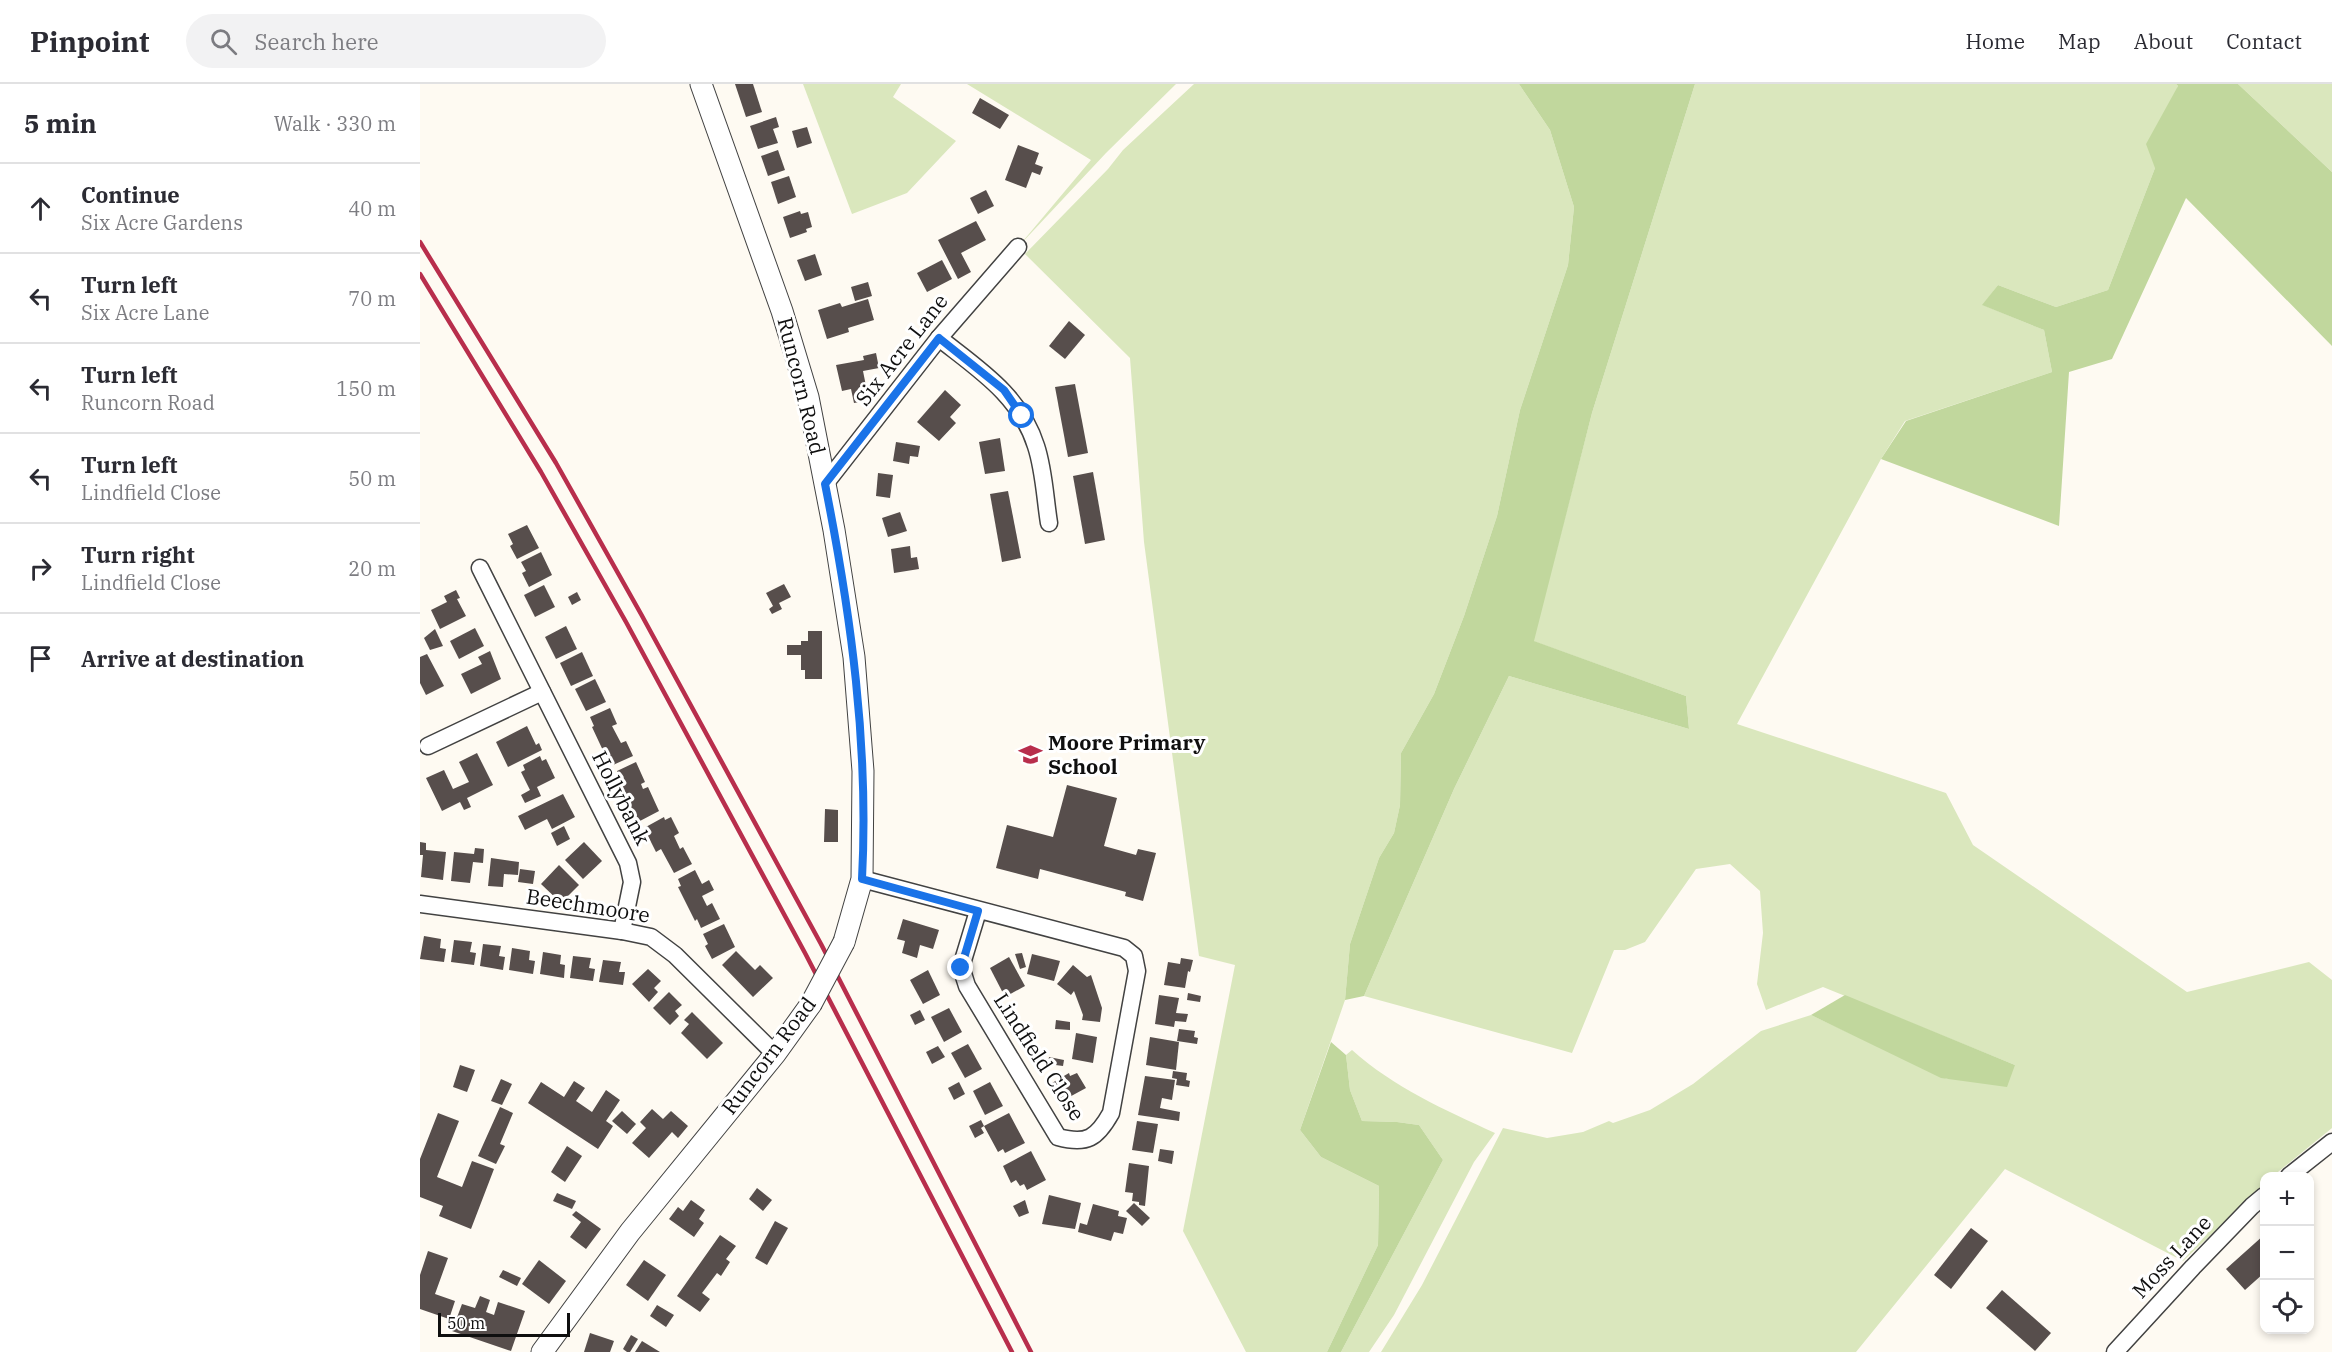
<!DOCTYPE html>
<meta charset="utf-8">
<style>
:root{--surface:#fff;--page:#f2f2f3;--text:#2b2b33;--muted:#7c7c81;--line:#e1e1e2}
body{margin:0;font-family:"IBM Plex Serif",serif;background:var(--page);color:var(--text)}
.controls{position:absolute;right:18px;bottom:18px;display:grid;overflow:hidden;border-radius:12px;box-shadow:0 3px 9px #0003}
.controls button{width:54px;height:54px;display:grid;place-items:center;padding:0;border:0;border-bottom:2px solid var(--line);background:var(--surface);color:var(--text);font:30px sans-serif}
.scale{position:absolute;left:18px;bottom:15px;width:132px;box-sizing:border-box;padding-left:6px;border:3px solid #0f0f0f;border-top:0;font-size:16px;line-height:21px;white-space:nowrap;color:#0f0f0f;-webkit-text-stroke:4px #fff;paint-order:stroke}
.stop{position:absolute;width:18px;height:18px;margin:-14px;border:4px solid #1a73e8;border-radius:50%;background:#fff}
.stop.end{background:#1a73e8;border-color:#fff;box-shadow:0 2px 6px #0008}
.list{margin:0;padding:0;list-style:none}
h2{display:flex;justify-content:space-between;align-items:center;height:78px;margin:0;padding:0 24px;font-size:26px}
h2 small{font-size:20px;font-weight:400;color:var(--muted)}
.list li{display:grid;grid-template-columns:39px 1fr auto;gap:18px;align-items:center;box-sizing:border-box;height:90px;padding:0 24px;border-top:2px solid var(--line)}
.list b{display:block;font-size:22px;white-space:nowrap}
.list p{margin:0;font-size:20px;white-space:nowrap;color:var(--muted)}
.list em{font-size:20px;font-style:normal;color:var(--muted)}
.icon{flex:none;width:33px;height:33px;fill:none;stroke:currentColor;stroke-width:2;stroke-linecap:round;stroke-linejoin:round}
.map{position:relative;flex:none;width:1912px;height:1268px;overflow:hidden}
header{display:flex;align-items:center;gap:36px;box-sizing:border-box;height:84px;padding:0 30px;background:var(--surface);border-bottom:2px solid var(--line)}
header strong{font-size:28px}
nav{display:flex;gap:33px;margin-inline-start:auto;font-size:21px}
.search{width:420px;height:54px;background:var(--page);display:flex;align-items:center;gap:15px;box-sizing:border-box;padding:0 21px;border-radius:33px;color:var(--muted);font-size:22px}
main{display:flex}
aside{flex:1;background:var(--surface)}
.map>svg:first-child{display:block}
</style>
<header>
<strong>Pinpoint</strong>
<div class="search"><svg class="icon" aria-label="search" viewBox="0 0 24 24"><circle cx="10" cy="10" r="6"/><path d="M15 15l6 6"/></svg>Search here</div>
<nav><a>Home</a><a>Map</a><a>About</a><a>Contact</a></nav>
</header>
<main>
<aside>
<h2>5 min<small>Walk · 330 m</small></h2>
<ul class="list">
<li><svg class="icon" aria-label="ahead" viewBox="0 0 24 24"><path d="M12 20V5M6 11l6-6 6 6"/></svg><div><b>Continue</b><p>Six Acre Gardens</p></div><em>40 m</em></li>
<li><svg class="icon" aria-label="left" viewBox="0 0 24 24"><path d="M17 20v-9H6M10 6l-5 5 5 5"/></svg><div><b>Turn left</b><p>Six Acre Lane</p></div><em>70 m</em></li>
<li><svg class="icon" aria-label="left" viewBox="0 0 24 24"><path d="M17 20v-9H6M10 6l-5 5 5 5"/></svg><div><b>Turn left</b><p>Runcorn Road</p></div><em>150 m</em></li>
<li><svg class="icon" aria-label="left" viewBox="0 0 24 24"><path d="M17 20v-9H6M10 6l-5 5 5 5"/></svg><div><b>Turn left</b><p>Lindfield Close</p></div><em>50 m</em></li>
<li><svg class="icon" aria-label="right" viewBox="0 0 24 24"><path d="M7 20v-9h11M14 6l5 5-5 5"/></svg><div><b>Turn right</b><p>Lindfield Close</p></div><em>20 m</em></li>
<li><svg class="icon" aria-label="arrive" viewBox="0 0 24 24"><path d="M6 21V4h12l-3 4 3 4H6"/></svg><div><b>Arrive at destination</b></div></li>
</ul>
</aside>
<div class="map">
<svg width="1912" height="1268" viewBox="0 0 1912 1268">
<rect width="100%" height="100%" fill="#fefaf2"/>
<g fill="#dae7bd">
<polygon points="383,0 481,0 473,13 536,57 487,109 432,130"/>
<polygon points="547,0 756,0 686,69 598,163 671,76"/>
<polygon points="774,0 1099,0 1130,46 1154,123 1148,181 1100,326 1077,432 1044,532 1014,610 981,669 980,721 974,749 959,774 930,860 925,916 880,1046 901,1073 959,1102 958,1161 907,1268 826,1268 763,1147 815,881 779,872 724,458 710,274 605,170 688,85 703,66"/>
<polygon points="1275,0 1756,0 1758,2 1735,84 1688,206 1636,223 1578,201 1563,221 1624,246 1632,288 1485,337 1461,375 1317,640 1526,709 1553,761 1767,908 1889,878 1912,896 1912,1044 1853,1092 1844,1092 1844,1101 1763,1177 1585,1085 1436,1268 961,1268 1002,1201 1083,1044 1127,1054 1163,1048 1189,1037 1193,1039 1230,1026 1273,1000 1341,947 1391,931 1527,995 1595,981 1403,903 1346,926 1337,900 1343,849 1340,807 1310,780 1276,785 1225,858 1205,866 1194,866 1152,969 944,912 1034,705 1089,592 1269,645 1266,612 1113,557 1172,329"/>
<polygon points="1818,0 1912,0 1912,88"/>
<path d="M 932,966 C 973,1003 1025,1026 1075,1049 L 1054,1078 L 974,1231 L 949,1268 L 921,1268 L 1023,1076 L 999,1041 L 977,1038 L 942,1037 L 930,1006 L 926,971 Z"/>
</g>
<g fill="#c1d79d">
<polygon points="1099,0 1275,0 1172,329 1114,557 1266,612 1269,645 1089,592 1034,705 944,912 925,916 930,860 959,774 974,749 980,721 981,669 1014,610 1044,532 1077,432 1100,326 1148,181 1154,123 1130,46"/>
<polygon points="1756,0 1818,0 1912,88 1912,262 1766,114 1692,275 1649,288 1639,442 1461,375 1486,337 1632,288 1624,246 1562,221 1578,201 1636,223 1688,206 1735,84 1726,60 1758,2"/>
<polygon points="1425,911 1595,981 1587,1003 1521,994 1391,931"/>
<polygon points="911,958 926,971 930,1006 942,1037 977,1038 999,1041 1023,1076 921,1268 907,1268 958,1161 959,1102 901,1073 880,1046"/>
</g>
<g fill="#574e4c">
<polygon points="315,0 333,0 342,28 326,33"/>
<polygon points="560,14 589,31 580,45 552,29"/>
<polygon points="356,33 359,43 353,45 358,59 338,65 330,42"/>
<polygon points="387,43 392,59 377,64 372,47"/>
<polygon points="598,61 619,69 615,80 623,83 620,91 612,88 606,104 585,96"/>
<polygon points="358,66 365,86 348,92 341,72"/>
<polygon points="369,92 376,113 358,120 351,98"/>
<polygon points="566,106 574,122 558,130 550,114"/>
<polygon points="380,127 381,130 388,128 392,143 386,145 387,148 370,154 363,133"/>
<polygon points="556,137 566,156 541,169 551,188 538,195 518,156"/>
<polygon points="395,170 402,191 385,197 377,176"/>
<polygon points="522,176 532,195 507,208 497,189"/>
<polygon points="448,198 452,212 435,217 431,203"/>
<polygon points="448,215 454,236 428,244 429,248 407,255 398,226 420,219 422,223"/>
<polygon points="649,237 665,251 645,275 629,262"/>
<polygon points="456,269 459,284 443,287 446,302 442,303 445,317 434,319 431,305 422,307 416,281 444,276 443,272"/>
<polygon points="655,300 668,369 648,373 635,303"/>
<polygon points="525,306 541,321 530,333 536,339 519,357 497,338"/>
<polygon points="580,354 585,387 565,390 559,358"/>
<polygon points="476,358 500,362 498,373 490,372 489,380 473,377"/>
<polygon points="673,388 685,456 665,460 653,392"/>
<polygon points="458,389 473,391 470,414 456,412"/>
<polygon points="588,407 601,474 582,478 570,410"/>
<polygon points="480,428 487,447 468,453 462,434"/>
<polygon points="107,441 119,464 97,475 90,462 93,460 88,450"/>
<polygon points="490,462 491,474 497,473 499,485 474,489 471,465"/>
<polygon points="121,468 132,491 109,503 102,489 106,487 101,478"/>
<polygon points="364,500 371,513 359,519 362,525 352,530 349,525 353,522 346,509"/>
<polygon points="124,501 135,523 115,533 104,511"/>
<polygon points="36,506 40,514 37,515 46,532 20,545 11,526 27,518 24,512"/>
<polygon points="157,508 161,516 152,521 148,513"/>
<polygon points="146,542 157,565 136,575 125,553"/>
<polygon points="55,544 64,562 39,575 30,557"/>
<polygon points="15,545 23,562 10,566 4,554"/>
<polygon points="388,547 402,547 402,595 385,595 385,586 381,586 381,571 367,571 367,561 381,561 381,557 388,557"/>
<polygon points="70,567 81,595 51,610 41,590 62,580 58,573"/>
<polygon points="162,568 173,592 151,602 140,579"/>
<polygon points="7,570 24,602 6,611 0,599 0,573"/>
<polygon points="175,595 186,618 166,627 155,605"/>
<polygon points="190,624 197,640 192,642 201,659 206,657 213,672 193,681 189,674 187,675 179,658 172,643 174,642 170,633"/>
<polygon points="107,642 116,661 119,659 122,666 88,683 76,658"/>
<polygon points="57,669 73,701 47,714 51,723 44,726 40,718 22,727 6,694 24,686 33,705 49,698 39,678"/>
<polygon points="120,672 122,677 126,675 135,694 117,703 121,712 105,719 101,711 110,706 101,688 105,686 103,681"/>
<polygon points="216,678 225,698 221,700 223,705 228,703 239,727 218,738 199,698 202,697 197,687"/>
<polygon points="647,701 697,714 684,762 716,771 718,765 736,769 723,817 705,812 706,808 620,785 618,795 576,784 587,741 633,753"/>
<polygon points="143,710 155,733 132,745 127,735 105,746 98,732"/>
<polygon points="405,725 418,726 418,758 404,758"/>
<polygon points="244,733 245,736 251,733 259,749 254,752 260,765 263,763 272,780 254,789 241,765 236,768 224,744"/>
<polygon points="144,742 150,755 137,762 131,749"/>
<polygon points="0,758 6,759 6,766 26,768 23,796 1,793 3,771 0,771"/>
<polygon points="164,758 182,777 163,795 145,776"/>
<polygon points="55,764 64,765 63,779 53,778 50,799 31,797 34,768 54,770"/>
<polygon points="71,774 99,778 98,791 84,790 83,803 68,802"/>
<polygon points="139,781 159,801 141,819 121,800"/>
<polygon points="100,785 115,787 113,800 98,798"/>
<polygon points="275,786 282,800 289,796 294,806 282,812 287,822 292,819 300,835 281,844 277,835 275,837 258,803 261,802 258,795"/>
<polygon points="483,835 519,846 513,865 500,861 497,874 482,869 485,857 477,855"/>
<polygon points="304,840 315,863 292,875 285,862 288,860 283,850"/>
<polygon points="4,852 21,855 20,864 26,865 24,878 0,875"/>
<polygon points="34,856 52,858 50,868 56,869 54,881 31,878"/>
<polygon points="63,860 81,862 79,872 85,873 83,886 60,882"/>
<polygon points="92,864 110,867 109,876 115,877 113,890 89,886"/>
<polygon points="316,867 335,886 340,881 353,894 333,913 302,881"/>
<polygon points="123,868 141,871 140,880 145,881 144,894 120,890"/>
<polygon points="602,869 606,883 600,885 595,870"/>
<polygon points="612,870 640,877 634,897 607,890"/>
<polygon points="153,872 171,874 169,884 175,885 173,897 150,894"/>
<polygon points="589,873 605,902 585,913 570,884"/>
<polygon points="761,874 773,876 770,888 768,887 765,904 744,901 748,878 760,880"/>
<polygon points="183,876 201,878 199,888 205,888 203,901 179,898"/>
<polygon points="653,881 667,893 671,891 682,924 680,938 662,936 663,931 654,907 651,911 637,900"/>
<polygon points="228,885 241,897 234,904 238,908 229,918 212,900"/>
<polygon points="508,886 520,911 503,920 490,896"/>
<polygon points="249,908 262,921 255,927 259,932 250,941 233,924"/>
<polygon points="768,909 781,912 780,918 767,916"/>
<polygon points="739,911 759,914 756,929 768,930 766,938 755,937 754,943 735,940"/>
<polygon points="529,924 542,948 524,958 511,933"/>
<polygon points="500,926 505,936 495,941 490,931"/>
<polygon points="272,928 303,959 287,975 261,949 269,940 264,936"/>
<polygon points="636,936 650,938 650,946 635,945"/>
<polygon points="759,945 775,947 774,953 778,954 777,960 757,957"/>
<polygon points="656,949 677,953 673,979 652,975"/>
<polygon points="730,953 759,958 756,986 726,981"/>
<polygon points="548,960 562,985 545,994 531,969"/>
<polygon points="518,962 525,973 512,980 506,968"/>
<polygon points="629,973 644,976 643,982 628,980"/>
<polygon points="40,981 55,986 47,1008 33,1003"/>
<polygon points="753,987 767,989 766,996 770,997 769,1003 756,1001 757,995 752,994"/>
<polygon points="649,989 650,992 657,989 666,1004 642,1017 632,999"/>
<polygon points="725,992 755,996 752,1016 742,1014 740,1024 760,1028 759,1037 718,1031"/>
<polygon points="81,995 92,1000 82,1021 71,1017"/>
<polygon points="154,997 165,1004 156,1017 172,1028 186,1006 200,1016 186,1037 193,1042 178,1065 108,1019 121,998 144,1013"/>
<polygon points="539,998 545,1010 534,1016 528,1004"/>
<polygon points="570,998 583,1022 565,1031 553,1007"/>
<polygon points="80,1023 93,1029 80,1060 85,1062 76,1080 58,1072"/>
<polygon points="232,1025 243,1035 251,1027 268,1042 258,1054 252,1048 229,1074 212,1059 226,1044 220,1038"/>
<polygon points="202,1027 216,1040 207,1050 192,1037"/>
<polygon points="18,1029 39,1037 17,1093 42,1103 52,1077 74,1085 51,1145 19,1132 23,1122 0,1113 0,1075"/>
<polygon points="589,1029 605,1059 585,1069 583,1065 578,1068 564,1042"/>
<polygon points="561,1036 564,1042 561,1044 564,1049 555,1054 549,1042"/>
<polygon points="717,1037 738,1040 733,1069 712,1066"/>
<polygon points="147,1062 162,1072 145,1098 131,1088"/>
<polygon points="740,1065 754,1067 752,1080 738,1077"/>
<polygon points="611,1067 626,1096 607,1106 604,1100 600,1102 596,1096 591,1099 583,1082"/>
<polygon points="709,1079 729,1082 725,1122 719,1121 719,1118 712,1117 713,1109 705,1108"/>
<polygon points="337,1104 352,1116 343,1127 329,1115"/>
<polygon points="137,1109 156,1117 152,1125 133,1117"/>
<polygon points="629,1111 661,1119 655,1145 622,1140"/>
<polygon points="271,1116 285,1126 279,1135 284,1139 274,1153 249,1135 258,1123 263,1127"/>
<polygon points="605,1116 609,1129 599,1133 593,1122"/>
<polygon points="714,1119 730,1134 722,1142 706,1127"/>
<polygon points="673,1120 699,1127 698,1132 707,1134 703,1150 694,1148 691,1157 658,1148 660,1139 667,1141"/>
<polygon points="156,1127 181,1145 166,1165 150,1153 161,1138 152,1131"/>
<polygon points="355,1137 368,1144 347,1181 335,1174"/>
<polygon points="1551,1144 1568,1157 1531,1205 1514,1191"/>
<polygon points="300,1151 316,1162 306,1175 310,1178 301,1192 297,1189 282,1209 290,1215 280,1228 257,1212"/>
<polygon points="1844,1151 1844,1189 1825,1206 1806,1185"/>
<polygon points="8,1167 28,1174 15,1210 35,1217 29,1235 0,1225 0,1191"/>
<polygon points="119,1176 146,1197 129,1220 102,1200"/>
<polygon points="224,1176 246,1191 228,1217 206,1201"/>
<polygon points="83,1186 101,1194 97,1202 79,1193"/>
<polygon points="1582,1206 1631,1249 1615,1267 1566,1224"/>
<polygon points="60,1212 70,1216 66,1228 74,1231 78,1218 105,1227 91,1267 32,1247 42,1220 55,1224"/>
<polygon points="237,1221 254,1231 246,1243 230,1232"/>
<polygon points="170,1249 194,1257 190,1268 164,1268"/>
<polygon points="211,1251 218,1255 210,1268 207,1268 203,1265"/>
<polygon points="222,1257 240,1268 215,1268"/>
</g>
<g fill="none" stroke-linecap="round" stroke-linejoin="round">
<defs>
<g id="minor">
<path d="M 519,254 C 558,285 600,311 616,362 C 624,386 625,414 629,439"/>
<polyline points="405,400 519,254 598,163"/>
<polyline points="60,484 208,779 212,798 202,847"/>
<polyline points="8,662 122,608"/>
<path d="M 442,795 L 704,864 L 714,872 L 717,887 L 691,1029 C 677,1054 667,1061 638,1053 L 547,902 L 541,883 L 558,827"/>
<polyline points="0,820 202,847 231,853 255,871 355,970"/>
<polyline points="1869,1092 1912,1058"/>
<polyline points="1695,1268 1773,1183 1832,1122 1844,1112"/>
</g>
<g id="tertiary">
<polyline points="281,0 362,227 388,313 414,446 434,573 443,687 442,795 424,858"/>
<polyline points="122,1268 210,1148 355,970 391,920"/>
</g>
</defs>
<use href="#minor" stroke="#424242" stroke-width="19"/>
<use href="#tertiary" stroke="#424242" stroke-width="23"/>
<use href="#minor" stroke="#fff" stroke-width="16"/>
<use href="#tertiary" stroke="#fff" stroke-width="21"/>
<g stroke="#b82e4c" stroke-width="4.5">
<polyline points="0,158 136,379 221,530 401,860 611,1268"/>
<polyline points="0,190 121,388 206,538 385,869 592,1268"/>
</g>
<defs>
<polyline id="tertiary-bridge" points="391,920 424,858"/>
</defs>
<use href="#tertiary-bridge" stroke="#424242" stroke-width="23" stroke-linecap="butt"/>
<use href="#tertiary-bridge" stroke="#fff" stroke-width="21"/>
</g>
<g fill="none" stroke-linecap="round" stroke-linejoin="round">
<path stroke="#1a73e8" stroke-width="8" d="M 541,884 L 558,827 L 442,795 C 449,662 431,530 405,400 L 519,254 L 584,306 L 602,332"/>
</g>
<defs>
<symbol id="school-bare" viewBox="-9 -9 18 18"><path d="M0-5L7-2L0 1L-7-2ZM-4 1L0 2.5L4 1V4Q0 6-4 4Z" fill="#b82e4c" stroke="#fff" stroke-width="2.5" paint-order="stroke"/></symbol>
</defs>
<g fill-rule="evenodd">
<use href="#school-bare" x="594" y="654" width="33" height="33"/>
</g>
<g text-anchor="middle" stroke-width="6" stroke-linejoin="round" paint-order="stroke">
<g font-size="21" fill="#0f0f0f" stroke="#fff">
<text transform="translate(482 266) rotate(-52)" y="7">Six Acre Lane</text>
<text transform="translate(381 302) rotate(76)" y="7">Runcorn Road</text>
<text transform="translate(201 714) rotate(63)" y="7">Hollybank</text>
<text transform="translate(168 822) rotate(9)" y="7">Beechmoore</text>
<text transform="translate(349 972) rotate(-53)" y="7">Runcorn Road</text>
<text transform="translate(619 973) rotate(57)" y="7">Lindfield Close</text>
<text transform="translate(1752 1173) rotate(-47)" y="7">Moss Lane</text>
</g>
<g font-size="21" font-weight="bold" fill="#0f0f0f" stroke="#fff" text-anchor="start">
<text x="628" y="666">Moore Primary<tspan x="628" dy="24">School</tspan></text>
</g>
</g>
</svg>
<div class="controls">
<button>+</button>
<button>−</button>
<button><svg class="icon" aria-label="locate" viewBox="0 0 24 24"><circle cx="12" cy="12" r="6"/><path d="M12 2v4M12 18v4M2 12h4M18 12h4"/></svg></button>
</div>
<div class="scale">50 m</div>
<div class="stop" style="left:602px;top:332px"></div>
<div class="stop end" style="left:541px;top:884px"></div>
</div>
</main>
